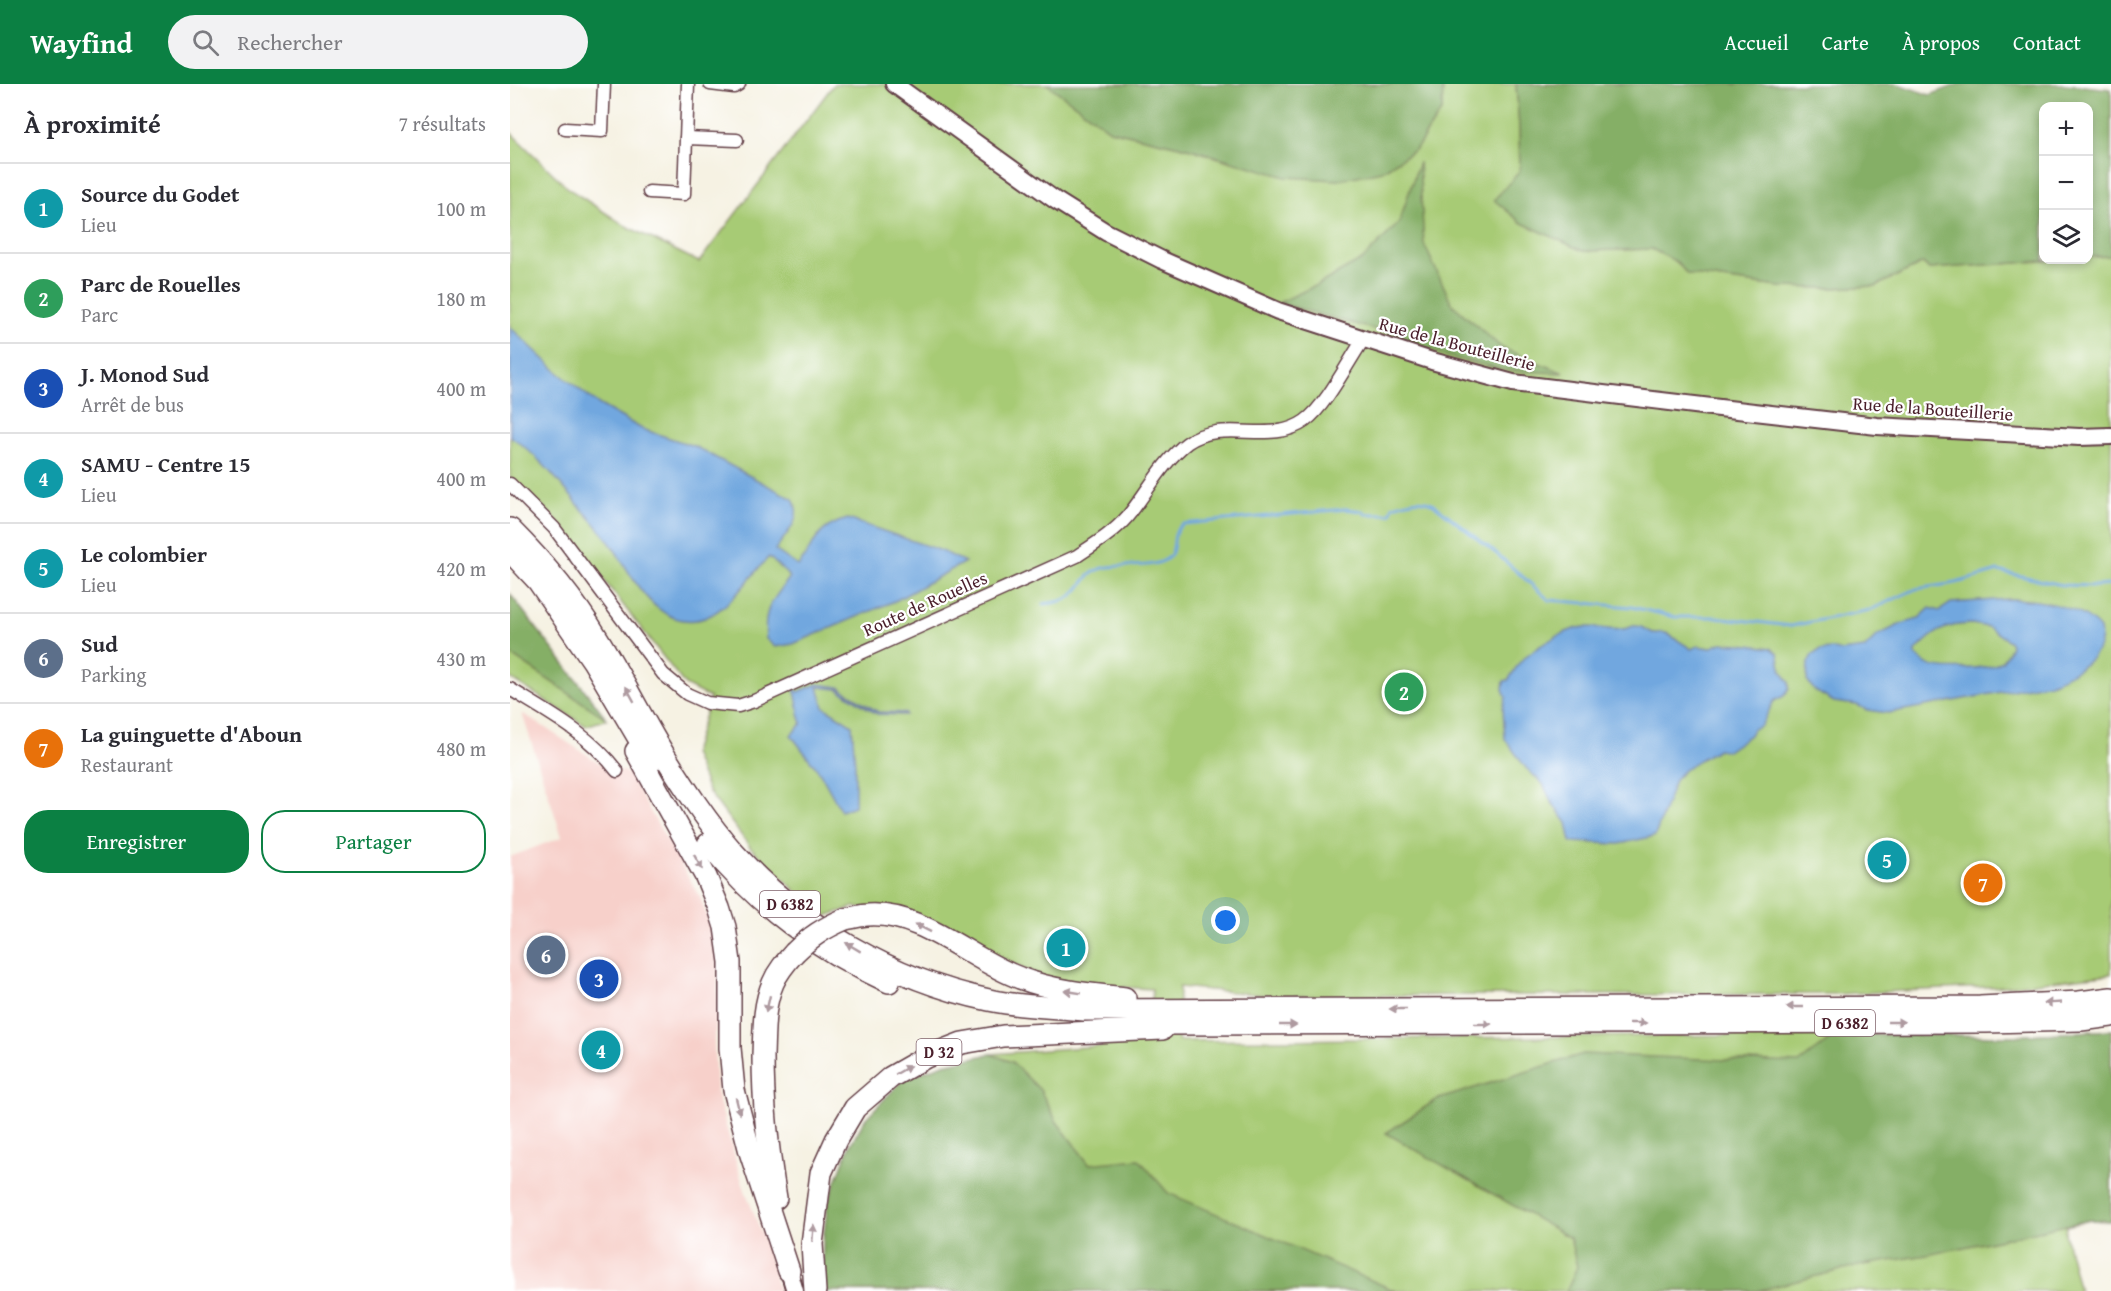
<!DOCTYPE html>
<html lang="fr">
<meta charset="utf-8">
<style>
:root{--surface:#fff;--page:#f2f2f3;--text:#2b2b33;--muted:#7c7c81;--line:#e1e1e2;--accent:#0b8043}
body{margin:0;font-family:"Gentium Book Plus",serif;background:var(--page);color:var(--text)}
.controls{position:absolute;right:18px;top:18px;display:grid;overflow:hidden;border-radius:12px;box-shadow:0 3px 9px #0003}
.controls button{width:54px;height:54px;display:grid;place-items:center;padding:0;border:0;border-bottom:2px solid var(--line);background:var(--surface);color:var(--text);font:30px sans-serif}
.you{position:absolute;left:716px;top:837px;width:21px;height:21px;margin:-15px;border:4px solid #fff;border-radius:50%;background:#1a73e8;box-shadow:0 0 0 9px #1a73e833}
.badge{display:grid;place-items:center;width:39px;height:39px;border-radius:50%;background:var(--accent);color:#fff;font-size:20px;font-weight:700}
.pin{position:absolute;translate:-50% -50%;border:3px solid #fff;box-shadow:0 2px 6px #0006}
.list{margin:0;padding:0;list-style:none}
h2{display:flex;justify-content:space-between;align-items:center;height:78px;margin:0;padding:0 24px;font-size:26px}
h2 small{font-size:20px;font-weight:400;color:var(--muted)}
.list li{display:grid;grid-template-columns:39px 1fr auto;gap:18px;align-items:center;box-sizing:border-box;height:90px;padding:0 24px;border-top:2px solid var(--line)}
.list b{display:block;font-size:22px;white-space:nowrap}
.list p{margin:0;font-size:20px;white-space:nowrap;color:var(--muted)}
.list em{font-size:20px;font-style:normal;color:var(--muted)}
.actions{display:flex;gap:12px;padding:18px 24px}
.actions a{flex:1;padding:14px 0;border:2px solid var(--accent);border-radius:24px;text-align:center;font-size:21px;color:var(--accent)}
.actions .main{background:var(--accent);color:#fff}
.icon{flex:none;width:33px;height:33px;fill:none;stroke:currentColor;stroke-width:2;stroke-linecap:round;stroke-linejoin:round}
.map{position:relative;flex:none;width:1601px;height:1207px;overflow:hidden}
header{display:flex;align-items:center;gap:36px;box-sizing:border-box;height:84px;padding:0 30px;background:var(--accent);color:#fff}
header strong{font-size:28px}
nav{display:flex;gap:33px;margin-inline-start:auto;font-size:21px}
.search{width:420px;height:54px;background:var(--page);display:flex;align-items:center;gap:15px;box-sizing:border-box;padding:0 21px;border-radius:33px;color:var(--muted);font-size:22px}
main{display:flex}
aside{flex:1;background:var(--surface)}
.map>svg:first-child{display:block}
</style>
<header>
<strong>Wayfind</strong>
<div class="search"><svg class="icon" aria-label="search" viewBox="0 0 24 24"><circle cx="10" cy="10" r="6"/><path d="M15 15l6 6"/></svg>Rechercher</div>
<nav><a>Accueil</a><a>Carte</a><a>À propos</a><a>Contact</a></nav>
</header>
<main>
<aside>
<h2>À proximité<small>7 résultats</small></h2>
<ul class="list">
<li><span class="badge" style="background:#0f9aa8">1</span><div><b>Source du Godet</b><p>Lieu</p></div><em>100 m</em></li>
<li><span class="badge" style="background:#2e9e5b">2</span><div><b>Parc de Rouelles</b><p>Parc</p></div><em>180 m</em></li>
<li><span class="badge" style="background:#1a4fb4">3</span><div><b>J. Monod Sud</b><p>Arrêt de bus</p></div><em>400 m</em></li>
<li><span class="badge" style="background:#0f9aa8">4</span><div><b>SAMU - Centre 15</b><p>Lieu</p></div><em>400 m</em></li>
<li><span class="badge" style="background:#0f9aa8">5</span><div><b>Le colombier</b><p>Lieu</p></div><em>420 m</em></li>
<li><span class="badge" style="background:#5c6f8a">6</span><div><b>Sud</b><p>Parking</p></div><em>430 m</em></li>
<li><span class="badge" style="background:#e8710a">7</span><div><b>La guinguette d'Aboun</b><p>Restaurant</p></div><em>480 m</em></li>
</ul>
<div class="actions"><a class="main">Enregistrer</a><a>Partager</a></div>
</aside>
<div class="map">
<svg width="1601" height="1207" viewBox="0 0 1601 1207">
<rect width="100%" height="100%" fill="#fff"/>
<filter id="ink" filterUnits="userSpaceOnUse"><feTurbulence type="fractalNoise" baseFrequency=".0167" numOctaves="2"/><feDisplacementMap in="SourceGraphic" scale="12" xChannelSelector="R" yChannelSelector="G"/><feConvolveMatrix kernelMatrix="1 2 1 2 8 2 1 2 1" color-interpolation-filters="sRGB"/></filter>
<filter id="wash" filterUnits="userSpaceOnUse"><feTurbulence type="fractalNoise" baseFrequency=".008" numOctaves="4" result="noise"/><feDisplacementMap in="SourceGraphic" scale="24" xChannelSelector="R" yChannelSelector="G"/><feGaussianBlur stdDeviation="1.35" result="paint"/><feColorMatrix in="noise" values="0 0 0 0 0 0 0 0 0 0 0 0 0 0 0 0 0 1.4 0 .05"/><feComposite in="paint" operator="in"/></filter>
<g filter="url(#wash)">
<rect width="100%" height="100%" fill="#f6f2e3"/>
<polygon fill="#f7d0ca" points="12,629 102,687 113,687 119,691 190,813 203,850 208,884 207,933 204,957 206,1007 233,1101 255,1159 269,1207 0,1207 0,773 52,753"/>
<g fill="#a7cb74" stroke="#787550" stroke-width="1.5">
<polygon points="324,0 537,0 600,46 674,63 725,79 872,87 906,65 932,26 933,0 1006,0 1009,43 1010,88 1073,167 1142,165 1167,178 1177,190 1269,203 1319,204 1366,202 1413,179 1419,185 1547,176 1578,176 1579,173 1601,172 1601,890 1499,902 1328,910 765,912 669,903 668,957 1327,950 1502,952 1601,946 1601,1137 1580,1136 1556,1142 1555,1150 1569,1207 314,1207 339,1063 356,1034 434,980 481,970 641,958 642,905 576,901 529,893 425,840 344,823 313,833 240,763 198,707 183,669 200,614 175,601 52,442 0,393 0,48 59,105 114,141 189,178"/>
<polygon points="0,570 97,635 76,642 0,594"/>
</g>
<g fill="#85af66" stroke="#686748" stroke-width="1.5">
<polygon points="537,0 933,0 932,26 906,65 872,87 827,96 776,93 674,63 600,46"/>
<polygon points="1006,0 1388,0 1420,11 1449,0 1555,0 1601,5 1601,172 1579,173 1578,22 1534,22 1534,176 1547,176 1419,185 1413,179 1366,202 1319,204 1269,203 1177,190 1167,178 1142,165 1073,167 1012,139 984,116 1010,87 1009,43"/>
<polygon points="909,78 914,160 942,220 992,264 1054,289 1000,287 939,273 870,247 768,219 809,200 852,176 889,139"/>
<polygon points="0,510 97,635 0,570"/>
<polygon points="1601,946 1601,1137 1580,1136 1417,1171 1347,1182 1247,1207 1056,1207 1067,1183 1060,1154 876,1049 926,1016 1073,970 1289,979 1327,950 1502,952"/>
<polygon points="481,970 502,978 530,1006 547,1038 579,1080 629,1075 658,1109 886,1207 314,1207 312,1197 313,1157 318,1118 339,1063 356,1034 394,995 434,980"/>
</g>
<g fill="#71a7df" stroke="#5e6385" stroke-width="1.5" fill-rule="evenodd">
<path d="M 0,243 L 50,290 L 90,321 L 132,345 L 184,362 L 283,415 C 294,435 276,450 265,466 L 288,482 C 306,459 306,443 338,435 L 432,467 L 455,478 L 387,516 L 283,560 L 265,563 L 256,555 C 253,522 263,517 280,493 L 259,473 C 239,493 223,521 197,533 C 181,540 162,536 149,525 C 128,509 116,481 100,459 C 92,446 81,435 71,424 C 49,398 28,371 0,352 Z"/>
<path d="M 1499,515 C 1526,515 1572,522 1590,545 C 1596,575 1562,590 1540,599 L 1378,629 L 1357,626 L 1347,621 L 1324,618 L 1305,607 L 1297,597 L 1298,579 L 1302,571 L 1310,566 L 1324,565 L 1331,567 L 1355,564 L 1368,551 L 1391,540 L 1408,535 L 1420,524 L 1429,527 L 1441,519 ZM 1462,540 L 1478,543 L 1500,558 L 1501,561 C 1498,568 1495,577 1487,580 C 1476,585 1427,587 1417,580 C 1413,578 1409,574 1406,571 L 1406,567 C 1423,548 1436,540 1462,540 Z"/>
<path d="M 1123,542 C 1132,541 1134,545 1141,548 C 1146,551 1151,547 1156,549 C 1158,550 1179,563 1181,565 L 1188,562 L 1200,564 L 1211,559 L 1231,560 L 1261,564 L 1268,569 L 1272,588 L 1279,598 L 1279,605 L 1274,612 L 1264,617 L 1251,642 L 1243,645 L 1240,651 L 1217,667 L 1208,665 C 1194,674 1176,681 1165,696 L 1145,752 L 1109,760 L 1061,758 L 1057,739 L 1041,717 L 1033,700 L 1016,684 L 995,655 L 993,624 L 996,613 L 993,605 L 994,597 L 998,596 C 1003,590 1006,582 1011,577 C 1023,564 1059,543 1076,543 C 1092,543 1108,549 1123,542 Z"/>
<path d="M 307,600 L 329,603 L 368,628 L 395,629 L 396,631 L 367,630 L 328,605 L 308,603 L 314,623 L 342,641 L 345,681 L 345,718 L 344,722 L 331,727 L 310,689 L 281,651 L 292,639 C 287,628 289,617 284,606 L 286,605 L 288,608 Z"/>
</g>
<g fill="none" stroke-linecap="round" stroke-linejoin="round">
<path stroke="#71a7df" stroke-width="3" d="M 533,520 C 542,519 553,518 560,513 C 572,505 575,490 590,485 C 607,478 645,487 659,473 C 668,464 659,451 672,440 L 836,425 L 853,427 L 855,430 L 880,430 L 883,422 C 897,418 908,413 922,419 L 987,470 L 1039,516 L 1122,523 L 1165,533 L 1205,533 L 1281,542 L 1360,526 L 1406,505 L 1446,499 L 1488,487 L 1552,501 L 1586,502 L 1601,501"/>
</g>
</g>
<g filter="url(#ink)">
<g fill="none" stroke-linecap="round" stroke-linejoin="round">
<defs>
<g id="street">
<polyline points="200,0 224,3 229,0"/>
<polyline points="55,45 92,47 94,0"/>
<polyline points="176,54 227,56"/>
<polyline points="139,108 174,110 178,0"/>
<path d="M 0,400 L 44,444 L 153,590 L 177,610 L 197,619 L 228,622 L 244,617 L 567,472 C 585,460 603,449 617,433 C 637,409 652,378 677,359 C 713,333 760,362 795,337 C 816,322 838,278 853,256"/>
<path d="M 0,605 C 39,629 79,650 107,687"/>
</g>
<g id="secondary">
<polyline points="384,0 545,116 596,148 652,176 768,227 922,277 1003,299 1201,323 1367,342 1569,353 1601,352"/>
<polyline points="279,1187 285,1207"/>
</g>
<g id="highway">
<path d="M 0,445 C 33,478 64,515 88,555 C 111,592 130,631 153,669 C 175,704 197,738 224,769 C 290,842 383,896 479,916 C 510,923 543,923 574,926 L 1470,923 L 1569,918 L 1601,914"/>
<polyline points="0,467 28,497 83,577 142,677"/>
<polyline points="126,667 196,793 209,824 215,843 220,878 220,964 224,1006 240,1068 279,1187"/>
<path d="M 198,760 C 249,822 307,865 379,898"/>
<path d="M 335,835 C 343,834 351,831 358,831 C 412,827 462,877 510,894 C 544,907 579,910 615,914"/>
<polyline points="638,940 1476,938 1571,936 1601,932"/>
<path d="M 266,1114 C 258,1067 253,1020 253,972 C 254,947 253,922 263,899 C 268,887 276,878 284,869"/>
<polyline points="305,1207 302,1160 311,1089 326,1056 345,1024 381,993 416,973 452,959 493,952 653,945"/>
</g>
</defs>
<use href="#street" stroke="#643f47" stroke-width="15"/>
<use href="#secondary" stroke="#643f47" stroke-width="20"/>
<use href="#highway" stroke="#643f47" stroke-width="24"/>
<use href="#street" stroke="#fff" stroke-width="12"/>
<use href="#secondary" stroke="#fff" stroke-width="16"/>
<use href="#highway" stroke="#fff" stroke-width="21"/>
<defs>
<path id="highway-bridge" d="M 284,869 C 300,853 314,844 335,835"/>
</defs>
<use href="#highway-bridge" stroke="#643f47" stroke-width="24" stroke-linecap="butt"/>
<use href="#highway-bridge" stroke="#fff" stroke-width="21"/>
</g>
<defs><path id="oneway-solid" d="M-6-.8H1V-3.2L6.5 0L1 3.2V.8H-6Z" transform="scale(1.5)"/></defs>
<g fill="#ae9aa0">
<use href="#oneway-solid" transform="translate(120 610) rotate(-119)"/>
<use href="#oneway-solid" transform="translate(188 778) rotate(61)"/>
<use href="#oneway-solid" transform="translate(413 844) rotate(-153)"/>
<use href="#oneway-solid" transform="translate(343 863) rotate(-149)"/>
<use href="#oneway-solid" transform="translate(563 908) rotate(-171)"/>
<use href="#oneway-solid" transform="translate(1543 919) rotate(177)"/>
<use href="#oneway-solid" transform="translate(258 920) rotate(103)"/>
<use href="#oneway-solid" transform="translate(1285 923) rotate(180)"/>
<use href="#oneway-solid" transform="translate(888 925) rotate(180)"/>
<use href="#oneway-solid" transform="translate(1386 938)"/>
<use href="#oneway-solid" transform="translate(1128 939)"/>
<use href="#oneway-solid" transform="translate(973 940)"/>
<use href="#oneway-solid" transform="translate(778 941)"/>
<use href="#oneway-solid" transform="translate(393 986) rotate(-30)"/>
<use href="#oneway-solid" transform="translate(228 1022) rotate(76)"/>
<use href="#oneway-solid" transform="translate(303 1149) rotate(-85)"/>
</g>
</g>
<g text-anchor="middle" stroke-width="4.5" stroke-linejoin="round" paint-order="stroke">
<g fill="#fff" stroke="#80626b" stroke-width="1.5">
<rect x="250" y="807" width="60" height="26" rx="4.5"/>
<rect x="1305" y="926" width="60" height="26" rx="4.5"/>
<rect x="406.5" y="955" width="45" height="26" rx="4.5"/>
</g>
<g font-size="16" font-weight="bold" fill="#4a1f2b">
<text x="280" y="826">D 6382</text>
<text x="1335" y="945">D 6382</text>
<text x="429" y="974">D 32</text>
</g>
<g font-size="18" fill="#4a1f2b" stroke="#fff">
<text transform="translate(947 260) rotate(15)" y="6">Rue de la Bouteillerie</text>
<text transform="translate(1423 325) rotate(4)" y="6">Rue de la Bouteillerie</text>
<text transform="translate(415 520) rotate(-24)" y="6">Route de Rouelles</text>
</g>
</g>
</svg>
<div class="controls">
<button>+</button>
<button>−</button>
<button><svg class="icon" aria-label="layers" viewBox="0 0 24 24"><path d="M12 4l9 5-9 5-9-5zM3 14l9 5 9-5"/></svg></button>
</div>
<div class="you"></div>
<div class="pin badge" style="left:556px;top:864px;background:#0f9aa8">1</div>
<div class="pin badge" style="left:894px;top:608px;background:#2e9e5b">2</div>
<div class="pin badge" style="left:89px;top:895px;background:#1a4fb4">3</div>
<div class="pin badge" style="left:91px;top:966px;background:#0f9aa8">4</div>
<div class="pin badge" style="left:1377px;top:776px;background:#0f9aa8">5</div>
<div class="pin badge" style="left:36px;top:871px;background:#5c6f8a">6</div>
<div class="pin badge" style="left:1473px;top:799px;background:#e8710a">7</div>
</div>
</main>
